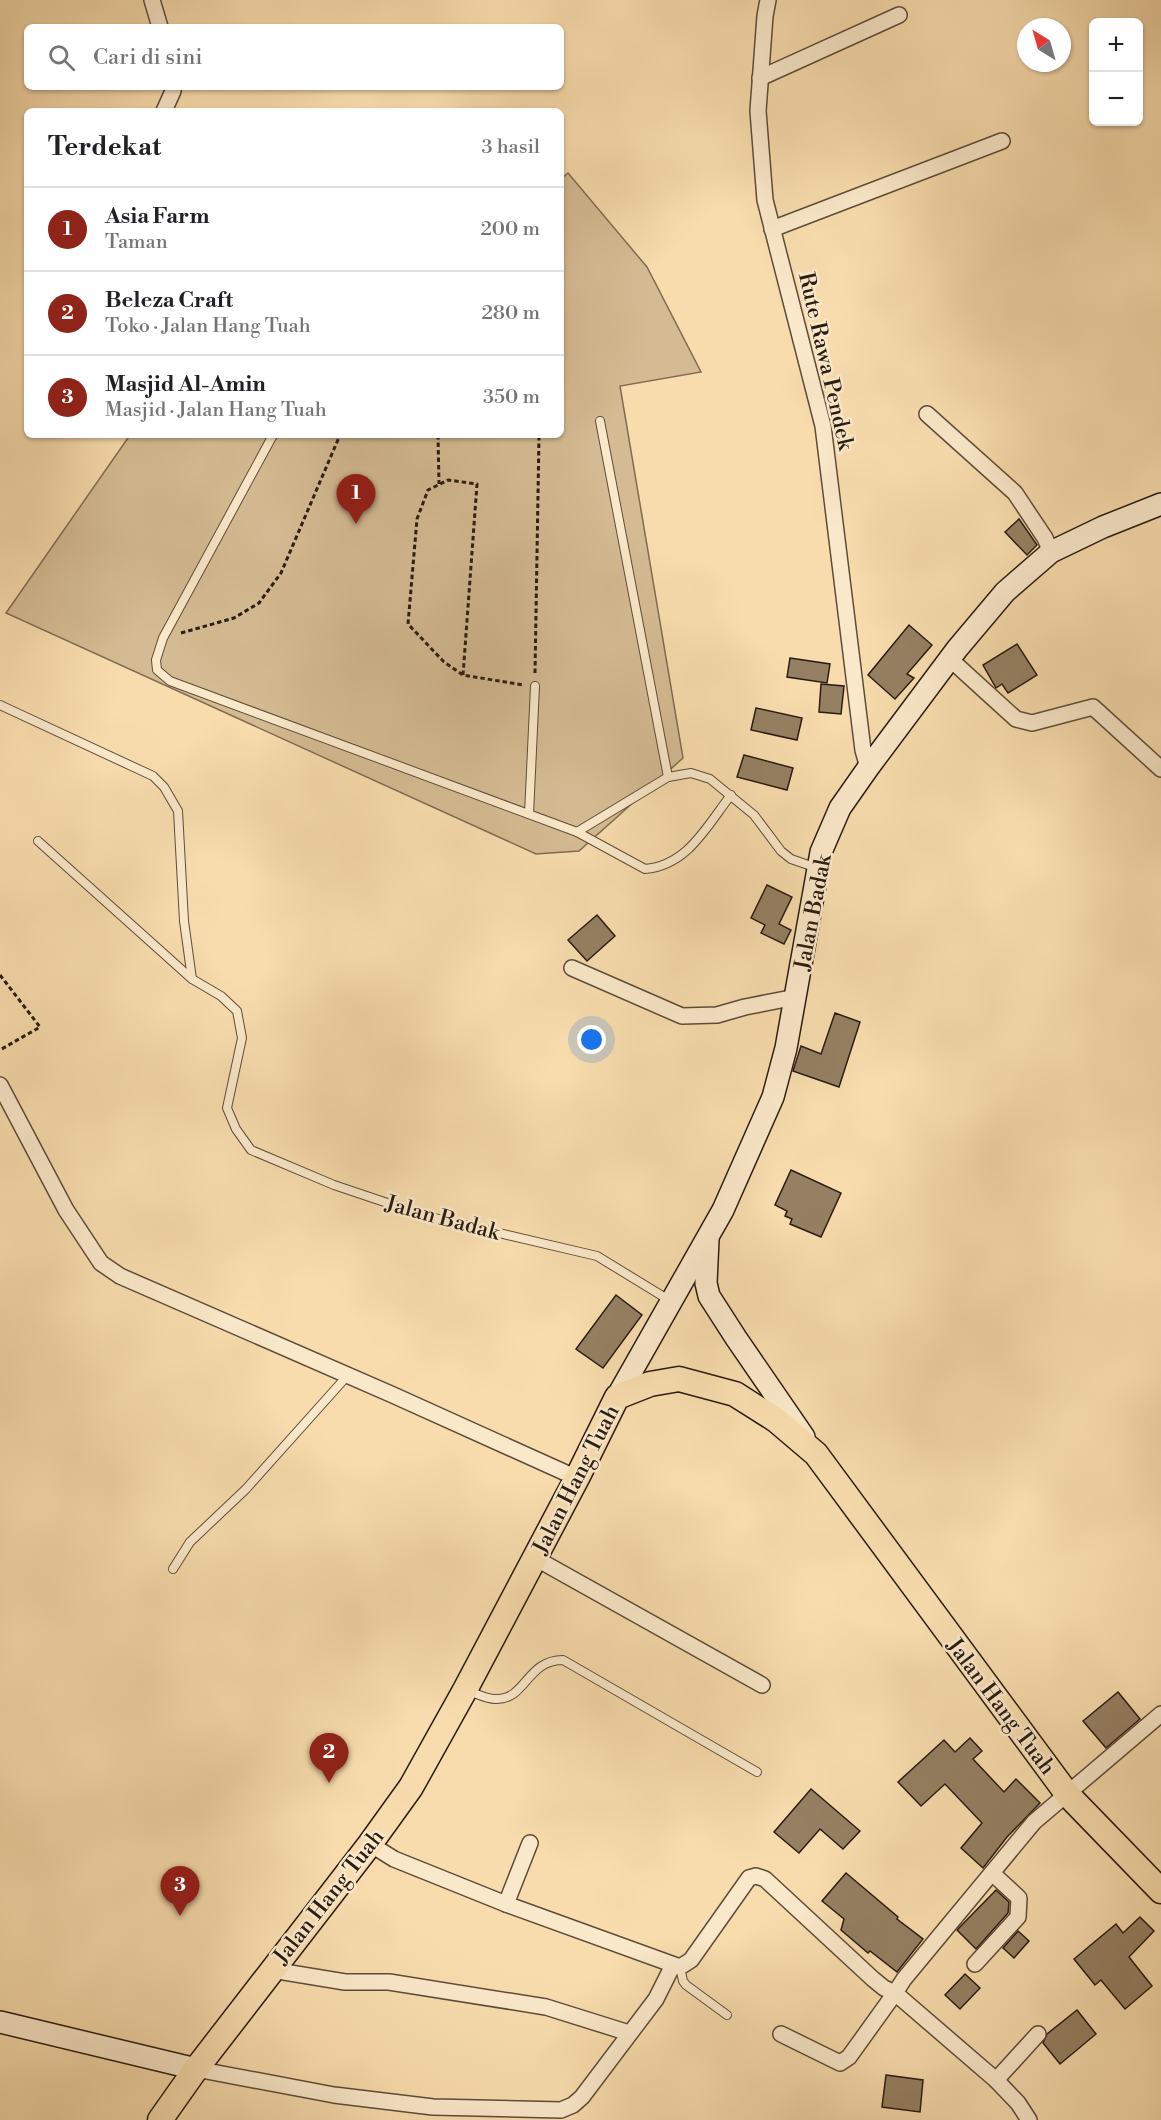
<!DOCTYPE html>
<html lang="id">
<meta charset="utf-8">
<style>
:root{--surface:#fff;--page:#f6f6f6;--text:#202124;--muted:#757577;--line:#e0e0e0;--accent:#8f2418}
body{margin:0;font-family:"Libre Bodoni",serif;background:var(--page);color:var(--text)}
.controls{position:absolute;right:18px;top:18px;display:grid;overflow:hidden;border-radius:9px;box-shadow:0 2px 4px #0004}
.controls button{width:54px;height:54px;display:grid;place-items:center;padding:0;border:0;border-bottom:2px solid var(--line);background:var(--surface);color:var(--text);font:30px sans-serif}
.compass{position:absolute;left:1017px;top:18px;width:54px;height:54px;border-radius:50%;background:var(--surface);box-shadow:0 2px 4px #0004;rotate:323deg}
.you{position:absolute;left:592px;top:1040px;width:21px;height:21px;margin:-15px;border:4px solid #fff;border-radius:50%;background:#1a73e8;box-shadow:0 0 0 9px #1a73e833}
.badge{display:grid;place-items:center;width:39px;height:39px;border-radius:50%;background:var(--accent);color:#fff;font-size:20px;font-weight:700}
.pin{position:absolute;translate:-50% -50px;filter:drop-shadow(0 2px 3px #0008)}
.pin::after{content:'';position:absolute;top:32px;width:21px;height:18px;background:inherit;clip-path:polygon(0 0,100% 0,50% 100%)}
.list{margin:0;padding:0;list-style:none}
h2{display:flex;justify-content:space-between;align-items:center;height:78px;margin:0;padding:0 24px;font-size:26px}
h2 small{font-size:20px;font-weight:400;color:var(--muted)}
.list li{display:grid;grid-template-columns:39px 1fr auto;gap:18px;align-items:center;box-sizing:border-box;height:84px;padding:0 24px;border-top:2px solid var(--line)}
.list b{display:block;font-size:22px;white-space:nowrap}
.list p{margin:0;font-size:20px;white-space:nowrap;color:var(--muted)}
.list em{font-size:20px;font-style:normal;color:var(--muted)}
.icon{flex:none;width:33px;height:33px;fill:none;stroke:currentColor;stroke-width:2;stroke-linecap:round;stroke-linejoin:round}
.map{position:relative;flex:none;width:1161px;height:2120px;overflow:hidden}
.search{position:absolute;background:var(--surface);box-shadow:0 2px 4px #0004;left:24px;top:24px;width:540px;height:66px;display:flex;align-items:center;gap:15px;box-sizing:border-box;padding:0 21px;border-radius:9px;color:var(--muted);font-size:22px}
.panel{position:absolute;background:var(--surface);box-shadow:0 2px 4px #0004;left:24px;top:108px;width:540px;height:330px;border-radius:9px}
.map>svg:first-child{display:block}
</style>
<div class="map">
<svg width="1161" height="2120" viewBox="0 0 1161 2120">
<rect width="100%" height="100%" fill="#f8dcad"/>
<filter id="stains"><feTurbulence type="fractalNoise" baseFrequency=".00333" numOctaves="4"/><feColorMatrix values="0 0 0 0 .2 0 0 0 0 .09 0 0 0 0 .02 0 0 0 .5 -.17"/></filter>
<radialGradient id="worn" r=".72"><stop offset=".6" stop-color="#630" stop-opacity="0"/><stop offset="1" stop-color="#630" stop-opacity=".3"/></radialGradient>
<polygon fill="#d5bb93" stroke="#806c52" stroke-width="1.5" points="568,173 647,267 701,372 620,386 683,758 579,851 536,854 6,613 130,435 561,435 561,179"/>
<g fill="#958063" stroke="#2a1c12" stroke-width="1.5">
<polygon points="1019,519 1037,545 1027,555 1005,532"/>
<polygon points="909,625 932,645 907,674 914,678 895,699 868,675"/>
<polygon points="1017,644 1037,675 1008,693 1002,684 996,688 983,665"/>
<polygon points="790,658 830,664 827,683 787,677"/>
<polygon points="821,684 844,686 841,714 819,712"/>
<polygon points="756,708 802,718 797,740 751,730"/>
<polygon points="744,755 793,768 787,790 737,777"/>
<polygon points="767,885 792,897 779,924 791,930 784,944 761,933 765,925 751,918"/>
<polygon points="597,915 615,936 587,961 568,940"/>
<polygon points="835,1013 860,1022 839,1087 793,1071 801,1046 821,1054"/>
<polygon points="791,1170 841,1193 821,1237 790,1224 792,1219 785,1216 787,1211 775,1205"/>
<polygon points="616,1295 642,1315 603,1368 576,1349"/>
<polygon points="1118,1692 1140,1719 1106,1748 1083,1721"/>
<polygon points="970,1738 982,1751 973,1759 1004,1792 1016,1779 1040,1803 1007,1837 983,1868 961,1848 982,1823 945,1784 921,1806 898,1782 944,1740 955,1752"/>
<polygon points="811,1789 860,1831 843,1849 820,1829 799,1853 774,1832"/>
<polygon points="846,1873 898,1917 897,1919 923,1939 897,1972 870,1951 868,1953 841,1930 844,1919 822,1901"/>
<polygon points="996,1890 1009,1902 1008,1913 976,1949 957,1930"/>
<polygon points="1140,1917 1154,1931 1129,1957 1152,1986 1125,2009 1101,1980 1095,1985 1074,1959 1116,1924 1123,1933"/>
<polygon points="1018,1931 1029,1941 1014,1958 1003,1948"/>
<polygon points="965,1974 980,1988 960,2009 945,1995"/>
<polygon points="1077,2010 1096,2034 1060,2064 1043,2043 1047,2034"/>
<polygon points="886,2075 923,2080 920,2112 882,2107"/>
</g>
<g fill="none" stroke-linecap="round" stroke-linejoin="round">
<defs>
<g id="lane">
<polyline points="600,421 668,777"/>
<path d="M 273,435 L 163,638 L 156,660 L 157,670 L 170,681 L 577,832 L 645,869 C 688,865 706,827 731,795"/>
<polyline points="0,705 153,776 164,787 178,811 184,921 192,979"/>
<polyline points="529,814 535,686"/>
<polyline points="577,832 668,777 691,773 710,779 754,815 781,851 791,859 817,868"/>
<polyline points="38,841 192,979 221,996 237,1011 242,1038 227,1108 236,1129 251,1150 334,1185 426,1216 597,1256 669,1300"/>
<polyline points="173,1569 190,1542 246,1489 348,1375"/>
<path d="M 469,1691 C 477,1694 489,1700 497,1699 C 526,1699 527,1660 563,1660 L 757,1772"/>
<polyline points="680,1967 683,1981 686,1985 727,2015"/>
</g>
<g id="street">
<polyline points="152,0 160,27"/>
<polyline points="768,0 765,16 758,111 765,200 823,426 863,750 868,768"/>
<polyline points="760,78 899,15"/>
<polyline points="164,111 173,91 173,87"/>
<polyline points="772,229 1002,141"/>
<polyline points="927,414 1015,493 1045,538 1051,552"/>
<polyline points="950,659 1016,719 1032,723 1093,707 1161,769"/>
<polyline points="572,968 682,1016 717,1015 745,1007 796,997"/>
<polyline points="0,1085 66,1210 101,1263 120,1276 393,1395 577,1478"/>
<polyline points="535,1558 762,1685"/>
<polyline points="370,1844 394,1859 506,1904 680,1967 691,1960 749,1878 756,1876 765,1879 873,1979 884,1988 895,1993 904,1979 1034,1822 1161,1714"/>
<polyline points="506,1904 530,1843"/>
<polyline points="975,1964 1018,1917 1019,1898 992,1873"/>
<polyline points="272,1970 345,1982 389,1982 546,2007 629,2033"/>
<polyline points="781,2034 840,2063 849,2057 895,1993 996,2080 1018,2103 1029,2120"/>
<polyline points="196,2069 334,2095 433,2107 561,2110 573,2105 582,2097 656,1999 673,1965"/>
<polyline points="996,2080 1038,2034"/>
</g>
<g id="secondary">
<polyline points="708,1240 706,1283 709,1296 736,1338 804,1437"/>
<polyline points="617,1397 723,1210 773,1097 786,1048 821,852 840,808 868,768 957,649 1005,592 1051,552 1103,527 1161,504"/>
<polyline points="0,2022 196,2069"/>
</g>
<polyline id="primary" points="160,2120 196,2069 370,1844 411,1787 465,1690 577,1478 617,1397 650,1384 679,1379 735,1394 776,1420 816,1454 1068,1795 1161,1891"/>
</defs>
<use href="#lane" stroke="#5e4c39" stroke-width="10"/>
<use href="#street" stroke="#5e4c39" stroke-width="18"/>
<use href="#secondary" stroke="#2a1c12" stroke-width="24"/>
<use href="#primary" stroke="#2a1c12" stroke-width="27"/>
<g stroke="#2a1c12" stroke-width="3" stroke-dasharray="4.5 3" stroke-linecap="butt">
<polyline points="438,435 439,484"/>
<polyline points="181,633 234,618 259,603 281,573 340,435"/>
<polyline points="535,673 539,435"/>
<polyline points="463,675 477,484 448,480 428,490 417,519 408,624 444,662 463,675 523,685"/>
<polyline points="0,975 40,1027 0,1050"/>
</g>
<use href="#lane" stroke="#fae8ca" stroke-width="8"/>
<use href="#street" stroke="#fae8ca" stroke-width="15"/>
<use href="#secondary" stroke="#fae8ca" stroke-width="21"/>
<use href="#primary" stroke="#f8dcad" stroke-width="24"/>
</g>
<g text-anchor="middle" stroke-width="5" stroke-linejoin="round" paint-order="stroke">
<g font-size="22" fill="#2a1c12" stroke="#fae8ca">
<text transform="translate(827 361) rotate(77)" y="8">Rute Rawa Pendek</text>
<text transform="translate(812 912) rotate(-79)" y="8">Jalan Badak</text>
<text transform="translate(443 1217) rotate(15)" y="8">Jalan Badak</text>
<text transform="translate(575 1479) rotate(-63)" y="8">Jalan Hang Tuah</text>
<text transform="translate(1002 1706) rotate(53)" y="8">Jalan Hang Tuah</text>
<text transform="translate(328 1896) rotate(-52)" y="8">Jalan Hang Tuah</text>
</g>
</g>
<rect width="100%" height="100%" filter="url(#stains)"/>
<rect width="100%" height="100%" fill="url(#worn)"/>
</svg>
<div class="controls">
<button>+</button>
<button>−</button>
</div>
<svg class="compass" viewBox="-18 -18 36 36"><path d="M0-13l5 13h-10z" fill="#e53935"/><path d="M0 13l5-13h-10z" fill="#757577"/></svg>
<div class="you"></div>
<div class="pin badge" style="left:356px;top:524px">1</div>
<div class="pin badge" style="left:329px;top:1783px">2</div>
<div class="pin badge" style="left:180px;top:1916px">3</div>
<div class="search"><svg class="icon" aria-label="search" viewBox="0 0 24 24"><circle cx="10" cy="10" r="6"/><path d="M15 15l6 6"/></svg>Cari di sini</div>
<section class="panel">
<h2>Terdekat<small>3 hasil</small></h2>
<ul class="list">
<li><span class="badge">1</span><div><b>Asia Farm</b><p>Taman</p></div><em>200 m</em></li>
<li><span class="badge">2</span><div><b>Beleza Craft</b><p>Toko · Jalan Hang Tuah</p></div><em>280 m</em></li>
<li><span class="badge">3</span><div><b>Masjid Al-Amin</b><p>Masjid · Jalan Hang Tuah</p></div><em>350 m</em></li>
</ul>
</section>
</div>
